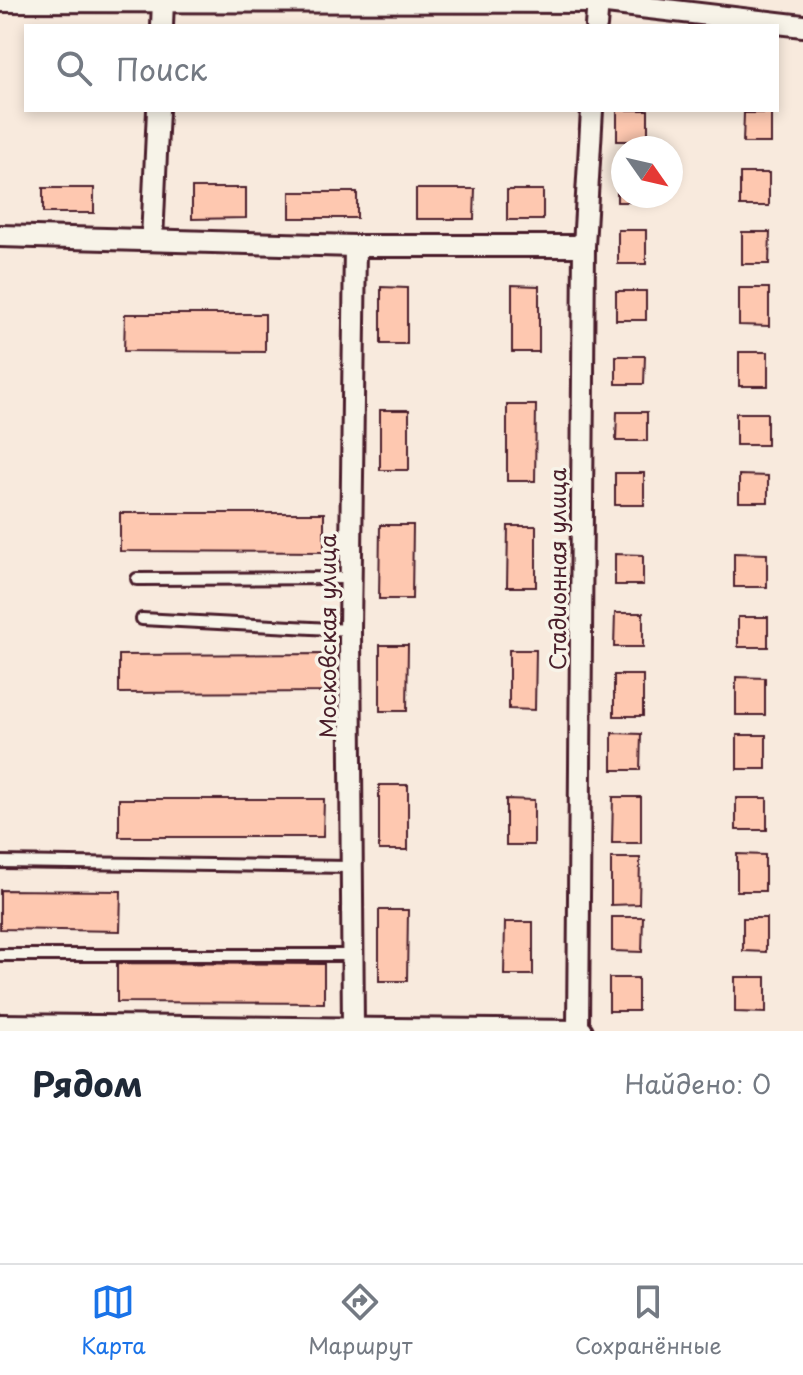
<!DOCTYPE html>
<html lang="ru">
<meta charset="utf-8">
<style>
:root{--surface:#fff;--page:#f6f6f7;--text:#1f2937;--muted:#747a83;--line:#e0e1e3;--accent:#1a73e8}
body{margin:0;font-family:"Playpen Sans",sans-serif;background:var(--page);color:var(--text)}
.compass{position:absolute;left:611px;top:136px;width:72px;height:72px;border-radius:50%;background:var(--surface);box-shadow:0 4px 12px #0003;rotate:124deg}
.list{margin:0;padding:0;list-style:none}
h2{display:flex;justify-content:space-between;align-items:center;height:104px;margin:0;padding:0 32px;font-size:34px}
h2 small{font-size:26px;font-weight:400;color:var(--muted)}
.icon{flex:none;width:44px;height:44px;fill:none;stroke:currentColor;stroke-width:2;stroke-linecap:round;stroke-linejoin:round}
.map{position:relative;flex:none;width:803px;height:1031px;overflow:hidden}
.search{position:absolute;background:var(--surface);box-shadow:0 4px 12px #0003;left:24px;right:24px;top:24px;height:88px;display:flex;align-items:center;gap:20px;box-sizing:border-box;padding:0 28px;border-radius:0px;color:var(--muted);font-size:30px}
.sheet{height:232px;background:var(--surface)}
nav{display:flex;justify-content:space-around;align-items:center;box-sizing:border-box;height:112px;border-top:2px solid var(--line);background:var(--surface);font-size:22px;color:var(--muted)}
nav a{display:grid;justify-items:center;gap:4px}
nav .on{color:var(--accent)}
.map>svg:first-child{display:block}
</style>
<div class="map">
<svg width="803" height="1031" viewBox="0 0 803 1031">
<rect width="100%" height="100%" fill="#f8eadd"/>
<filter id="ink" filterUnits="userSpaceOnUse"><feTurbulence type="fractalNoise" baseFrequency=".0125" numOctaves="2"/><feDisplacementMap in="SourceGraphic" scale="16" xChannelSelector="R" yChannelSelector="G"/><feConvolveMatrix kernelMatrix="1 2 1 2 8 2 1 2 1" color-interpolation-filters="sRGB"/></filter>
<g filter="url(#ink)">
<g fill="#fec8b0" stroke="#4a1f2b" stroke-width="2">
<rect x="617" y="110" width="31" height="31"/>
<polygon points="744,113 771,113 771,143 743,143"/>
<polygon points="617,170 623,170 623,196 646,196 646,202 617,202"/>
<rect x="740" y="173" width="29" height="33"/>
<rect x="43" y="188" width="51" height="25"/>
<polygon points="192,188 246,188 246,218 192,219"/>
<polygon points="416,189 475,189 474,219 416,219"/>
<rect x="507" y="190" width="36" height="30"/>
<rect x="290" y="192" width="67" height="26"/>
<rect x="618" y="230" width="28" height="34"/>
<polygon points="742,232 770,232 769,264 742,264"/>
<polygon points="512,285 539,286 539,352 512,352"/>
<polygon points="381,287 407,288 407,344 381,344"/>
<polygon points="739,288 769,288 769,326 739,325"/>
<rect x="616" y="291" width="30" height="29"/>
<polygon points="125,314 265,314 265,352 124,351"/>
<rect x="739" y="352" width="29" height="34"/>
<polygon points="616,356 645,356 644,384 616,384"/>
<polygon points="507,405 536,405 535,481 507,481"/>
<rect x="380" y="410" width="29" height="60"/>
<polygon points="617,412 647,412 647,441 616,441"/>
<rect x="736" y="413" width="31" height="32"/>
<rect x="615" y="473" width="29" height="32"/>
<polygon points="739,475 768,476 768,502 739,502"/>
<polygon points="120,513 324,513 324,552 120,551"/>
<polygon points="380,525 413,525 412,599 379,599"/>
<polygon points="508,526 536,526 536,587 507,587"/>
<polygon points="734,553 767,554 767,587 734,587"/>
<polygon points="615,554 643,555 643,585 615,585"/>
<polygon points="615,613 643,613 643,647 614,647"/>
<rect x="738" y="617" width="30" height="30"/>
<polygon points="380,645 408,645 407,711 380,711"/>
<polygon points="509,650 536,650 535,710 509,709"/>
<polygon points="326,654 326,692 119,693 119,655"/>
<rect x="614" y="675" width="29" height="41"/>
<polygon points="736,677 765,678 765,715 736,715"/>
<polygon points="612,733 641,734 640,770 612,770"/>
<rect x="737" y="735" width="29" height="34"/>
<rect x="379" y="785" width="29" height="65"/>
<polygon points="613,797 641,797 641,843 612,843"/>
<rect x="736" y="798" width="31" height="32"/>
<polygon points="119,799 324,799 323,837 119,837"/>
<polygon points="506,799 534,800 534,845 506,845"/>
<polygon points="737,854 765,855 765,891 737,891"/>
<polygon points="611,858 640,858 639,904 611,905"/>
<polygon points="0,890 121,891 120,931 0,929"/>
<polygon points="379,910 408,910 407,981 379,981"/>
<polygon points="612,917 643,917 642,952 612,951"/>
<polygon points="743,918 766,918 766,952 743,951"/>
<polygon points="505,922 533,922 533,975 504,975"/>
<polygon points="117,963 324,964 324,1003 117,1002"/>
<polygon points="735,977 766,977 766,1013 735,1012"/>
<rect x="609" y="978" width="29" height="33"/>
</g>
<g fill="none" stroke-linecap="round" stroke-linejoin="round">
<defs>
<g id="service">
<polyline points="137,579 352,578"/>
<polyline points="142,619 350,630"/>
<polyline points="0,862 351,867"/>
<polyline points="0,955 352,955"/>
</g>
<g id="minor">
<polyline points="0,1 598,2 803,26"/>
<polyline points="162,26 163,0"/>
<polyline points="596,26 598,0"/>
<polyline points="0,236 355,246 584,246"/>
<polyline points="152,240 158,110"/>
<polyline points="0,1025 582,1031"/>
<polyline points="353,1028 350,630 355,246"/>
<polyline points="578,1028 584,246 592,110"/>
</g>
</defs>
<use href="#service" stroke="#4a1f2b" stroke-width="16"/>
<use href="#minor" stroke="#4a1f2b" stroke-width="26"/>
<use href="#service" stroke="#f7f3e8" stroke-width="10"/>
<use href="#minor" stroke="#f7f3e8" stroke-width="20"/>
</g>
</g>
<g text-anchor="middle" stroke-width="7" stroke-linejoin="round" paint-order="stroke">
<g font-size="22" fill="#4a1f2b" stroke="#f7f3e8">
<text transform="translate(558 569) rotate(-90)" y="8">Стадионная улица</text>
<text transform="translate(328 636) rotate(-90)" y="8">Московская улица</text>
</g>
</g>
</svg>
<svg class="compass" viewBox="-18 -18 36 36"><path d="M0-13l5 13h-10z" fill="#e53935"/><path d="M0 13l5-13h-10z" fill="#747a83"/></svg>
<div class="search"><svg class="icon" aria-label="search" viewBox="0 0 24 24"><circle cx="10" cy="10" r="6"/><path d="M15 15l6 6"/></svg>Поиск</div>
</div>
<section class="sheet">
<h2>Рядом<small>Найдено: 0</small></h2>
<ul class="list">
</ul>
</section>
<nav>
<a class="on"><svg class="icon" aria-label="map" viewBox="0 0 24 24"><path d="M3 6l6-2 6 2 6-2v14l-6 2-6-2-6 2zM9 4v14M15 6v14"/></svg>Карта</a>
<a><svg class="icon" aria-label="directions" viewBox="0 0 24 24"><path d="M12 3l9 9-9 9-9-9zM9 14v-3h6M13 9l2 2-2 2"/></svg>Маршрут</a>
<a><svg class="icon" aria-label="saved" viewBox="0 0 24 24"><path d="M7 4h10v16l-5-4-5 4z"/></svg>Сохранённые</a>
</nav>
